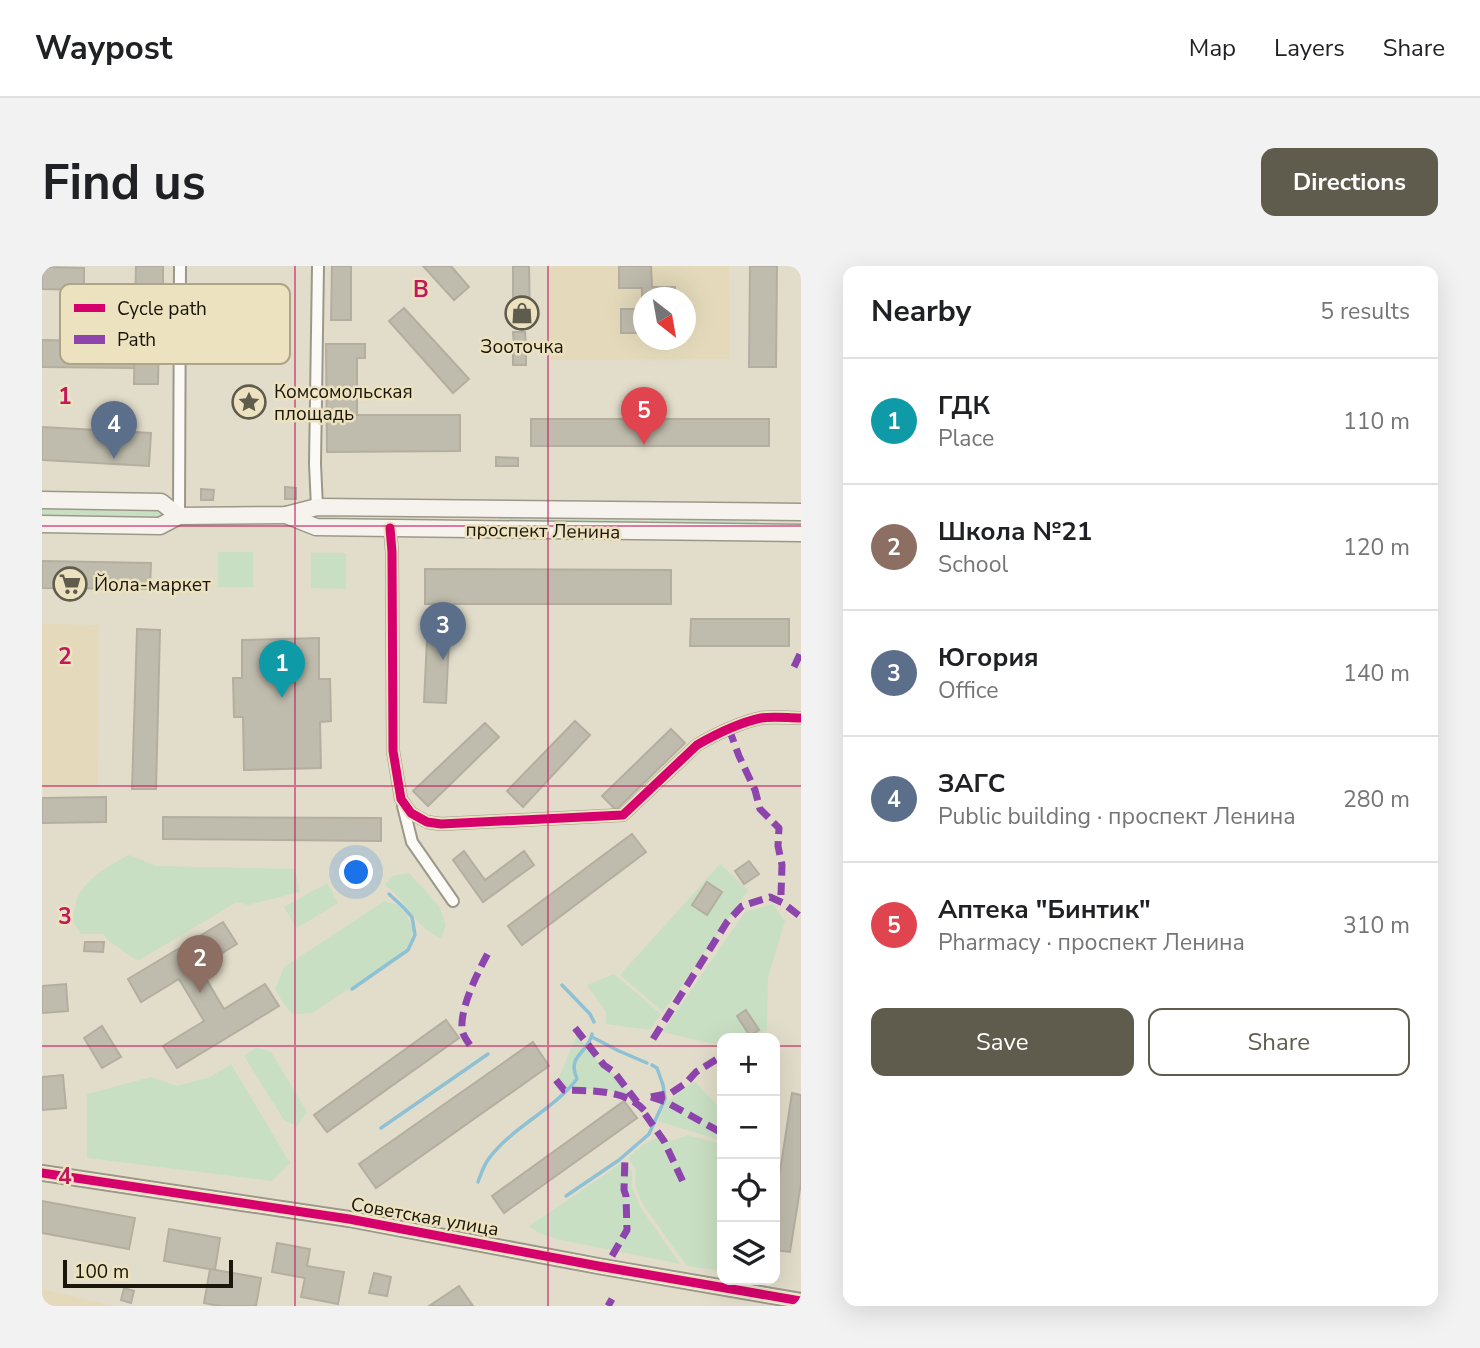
<!DOCTYPE html>
<meta charset="utf-8">
<style>
:root{--surface:#fff;--page:#f2f2f2;--text:#202124;--muted:#757577;--line:#e0e0e0;--accent:#605c4d}
body{margin:0;font-family:"Nunito Sans",sans-serif;background:var(--page);color:var(--text)}
.controls{position:absolute;right:21px;bottom:21px;display:grid;overflow:hidden;border-radius:14px;box-shadow:0 7px 28px #0002}
.controls button{width:63px;height:63px;display:grid;place-items:center;padding:0;border:0;border-bottom:2px solid var(--line);background:var(--surface);color:var(--text);font:35px sans-serif}
.compass{position:absolute;left:591px;top:21px;width:63px;height:63px;border-radius:50%;background:var(--surface);box-shadow:0 7px 28px #0002;rotate:149deg}
.scale{position:absolute;left:21px;bottom:18px;width:170px;box-sizing:border-box;padding-left:7px;border:4px solid #1a1609;border-top:0;font-size:19px;line-height:24px;white-space:nowrap;color:#1a1609;-webkit-text-stroke:5px #ede2c0;paint-order:stroke}
.you{position:absolute;left:315px;top:607px;width:24px;height:24px;margin:-18px;border:5px solid #fff;border-radius:50%;background:#1a73e8;box-shadow:0 0 0 10px #1a73e833}
.badge{display:grid;place-items:center;width:46px;height:46px;border-radius:50%;background:var(--accent);color:#fff;font-size:23px;font-weight:700}
.pin{position:absolute;translate:-50% -58px;filter:drop-shadow(0 2px 4px #0008)}
.pin::after{content:'';position:absolute;top:37px;width:24px;height:21px;background:inherit;clip-path:polygon(0 0,100% 0,50% 100%)}
.list{margin:0;padding:0;list-style:none}
h2{display:flex;justify-content:space-between;align-items:center;height:91px;margin:0;padding:0 28px;font-size:30px}
h2 small{font-size:23px;font-weight:400;color:var(--muted)}
.list li{display:grid;grid-template-columns:46px 1fr auto;gap:21px;align-items:center;box-sizing:border-box;height:126px;padding:0 28px;border-top:2px solid var(--line)}
.list b{display:block;font-size:26px;white-space:nowrap}
.list p{margin:0;font-size:23px;white-space:nowrap;color:var(--muted)}
.list em{font-size:23px;font-style:normal;color:var(--muted)}
.actions{display:flex;gap:14px;padding:21px 28px}
.actions a{flex:1;padding:16px 0;border:2px solid var(--accent);border-radius:14px;text-align:center;font-size:24px;color:var(--accent)}
.actions .main{background:var(--accent);color:#fff}
.icon{flex:none;width:38px;height:38px;fill:none;stroke:currentColor;stroke-width:2;stroke-linecap:round;stroke-linejoin:round}
.map{position:relative;flex:none;width:759px;height:1040px;overflow:hidden;border-radius:14px}
header{display:flex;align-items:center;gap:42px;box-sizing:border-box;height:98px;padding:0 35px;background:var(--surface);border-bottom:2px solid var(--line)}
header strong{font-size:33px}
nav{display:flex;gap:38px;margin-inline-start:auto;font-size:24px}
.intro{display:flex;align-items:center;justify-content:space-between;box-sizing:border-box;height:168px;padding:0 42px}
h1{margin:0;font-size:49px}
.button{padding:18px 32px;border-radius:14px;background:var(--accent);color:#fff;font-size:24px;font-weight:700}
main{display:flex;gap:42px;padding:0 42px}
aside{flex:1;background:var(--surface);border-radius:14px;box-shadow:0 7px 28px #0002}
.map>svg:first-child{display:block}
</style>
<header>
<strong>Waypost</strong>
<nav><a>Map</a><a>Layers</a><a>Share</a></nav>
</header>
<div class="intro"><h1>Find us</h1><a class="button">Directions</a></div>
<main>
<div class="map">
<svg width="759" height="1040" viewBox="0 0 759 1040">
<rect width="100%" height="100%" fill="#e2ddca"/>
<g fill="#e4dabb" fill-rule="evenodd">
<path d="M 508,0 L 687,0 L 688,93 L 508,94 ZM 601,32 L 643,32 L 643,74 L 601,74 Z"/>
<polygon points="0,358 57,359 56,520 0,521"/>
<polygon points="0,1023 73,1040 0,1040"/>
</g>
<g fill="#c9dfc3">
<polygon points="0,243 119,244 119,251 0,250"/>
<polygon points="457,249 598,251 598,259 457,257"/>
<polygon points="609,251 717,252 717,259 609,258"/>
<rect x="176" y="286" width="35" height="35"/>
<polygon points="269,287 304,287 304,323 269,322"/>
<path d="M 86,589 L 93,591 L 114,600 L 253,603 L 258,626 L 206,639 L 195,636 L 96,695 L 67,675 L 61,668 L 39,668 L 31,655 C 32,648 32,639 35,633 C 44,611 67,601 86,589 Z"/>
<polygon points="678,598 706,624 621,746 578,709"/>
<path d="M 367,607 L 397,640 L 404,659 L 399,672 C 372,661 367,637 343,619 L 350,610 Z"/>
<polygon points="285,617 296,637 255,662 242,641"/>
<polygon points="342,635 356,639 365,650 371,664 367,680 344,698 270,747 251,748 241,737 233,723 242,701"/>
<polygon points="731,638 743,655 726,712 725,764 710,772 680,772 680,780 620,766 703,646"/>
<polygon points="572,708 619,748 608,764 564,758 564,746 545,719"/>
<polygon points="535,769 559,799 572,808 589,831 572,825 523,821 516,813"/>
<polygon points="214,781 229,786 265,846 255,860 242,854 202,790"/>
<polygon points="189,798 248,897 230,915 45,892 45,828 109,811 135,820 168,811"/>
<polygon points="652,815 680,844 680,875 616,855 624,836"/>
<polygon points="645,869 680,878 680,1005 645,1000 600,937 593,919 594,904 586,892 602,878 615,872 630,875"/>
<polygon points="583,895 590,906 590,921 599,942 638,998 519,974 499,968 487,960"/>
</g>
<g fill="none" stroke-linecap="round" stroke-linejoin="round">
<g stroke="#8fc1d5" stroke-width="3.5">
<polyline points="520,719 548,748 552,756"/>
<polyline points="310,723 366,684 373,669 370,651 361,641 347,628"/>
<polyline points="550,771 577,785 605,797"/>
<polyline points="339,862 446,788"/>
<path d="M 436,916 C 439,908 442,898 448,891 C 472,860 511,844 535,813 C 524,789 547,787 550,768"/>
<polyline points="524,930 577,894 607,868 623,833 621,819 615,802 610,799"/>
</g>
</g>
<g fill="#c0bcad" stroke="#b3aea0" stroke-width="2">
<polygon points="94,0 121,0 121,35 93,35"/>
<polygon points="290,0 309,0 309,54 289,54"/>
<polygon points="381,0 409,0 427,21 412,34"/>
<polygon points="471,0 487,0 488,51 479,60 471,52"/>
<polygon points="577,0 609,0 610,21 633,21 633,32 601,32 601,67 579,67 579,43 600,43 600,22 577,22"/>
<polygon points="708,0 735,0 734,101 707,101"/>
<polygon points="0,1 42,2 42,24 0,23"/>
<polygon points="362,42 427,113 411,127 347,55"/>
<polygon points="471,66 483,66 484,79 472,79"/>
<polygon points="93,68 117,68 116,118 92,118"/>
<polygon points="0,74 93,76 92,102 0,101"/>
<polygon points="284,78 323,78 323,92 315,92 315,149 418,149 418,185 285,186"/>
<rect x="471" y="81" width="13" height="18"/>
<rect x="489" y="153" width="238" height="27"/>
<polygon points="0,161 109,167 107,200 0,194"/>
<polygon points="454,191 476,192 476,200 454,200"/>
<polygon points="243,221 254,222 254,233 243,233"/>
<polygon points="159,223 172,224 171,234 159,234"/>
<polygon points="0,295 109,297 108,323 0,322"/>
<polygon points="383,303 629,304 629,338 383,338"/>
<polygon points="649,353 747,353 747,380 648,380"/>
<polygon points="95,363 118,364 114,523 90,523"/>
<polygon points="277,372 277,413 288,413 289,455 278,456 279,502 202,504 201,451 192,451 191,412 200,412 200,374"/>
<polygon points="385,373 407,374 404,437 382,436"/>
<polygon points="533,455 548,469 481,541 465,525"/>
<polygon points="443,457 457,471 386,540 371,525"/>
<polygon points="629,463 643,477 574,544 560,530"/>
<polygon points="64,531 64,556 0,557 0,532"/>
<polygon points="121,551 339,552 339,575 121,573"/>
<polygon points="590,568 604,586 480,679 466,660"/>
<polygon points="422,585 443,614 482,585 492,599 441,636 411,594"/>
<polygon points="707,595 717,608 702,618 693,605"/>
<polygon points="665,616 680,626 665,649 650,639"/>
<polygon points="181,656 195,678 157,701 182,743 223,718 237,740 135,802 121,780 162,755 137,713 99,736 86,713"/>
<polygon points="43,676 62,676 61,686 42,685"/>
<polygon points="24,718 26,745 0,747 0,720"/>
<polygon points="704,744 717,764 708,770 695,750"/>
<polygon points="404,754 417,772 285,866 272,849"/>
<polygon points="60,760 79,791 60,802 42,772"/>
<polygon points="491,776 507,800 334,922 317,898"/>
<polygon points="21,809 24,842 0,844 0,811"/>
<polygon points="750,827 759,829 759,917 748,986 733,984 733,938"/>
<polygon points="582,835 595,852 462,947 450,930"/>
<polygon points="0,935 93,952 87,983 0,967"/>
<polygon points="127,963 178,972 173,1004 122,995"/>
<polygon points="235,977 268,983 265,1000 302,1006 296,1038 259,1031 263,1012 230,1006"/>
<polygon points="168,1003 219,1012 214,1040 177,1040 162,1037"/>
<polygon points="332,1007 349,1011 345,1030 327,1027"/>
<polygon points="417,1020 431,1040 387,1040"/>
<polygon points="82,1022 92,1025 89,1037 79,1034"/>
</g>
<g fill="none" stroke-linecap="round" stroke-linejoin="round">
<defs>
<g id="minor">
<polyline points="275,241 273,198 276,0"/>
<polyline points="137,250 138,0"/>
<path d="M 348,262 L 350,286 L 351,485 L 359,533 L 369,547 L 385,556 L 399,558 L 581,549 L 655,479 C 674,468 696,457 719,452 C 731,450 746,452 759,452"/>
<polyline points="361,540 370,576 411,635"/>
</g>
<polyline id="tertiary" points="0,907 307,953 556,1000 759,1035"/>
<g id="secondary">
<polyline points="0,234 119,236 137,250"/>
<polyline points="244,249 274,261 759,267"/>
<polyline points="0,258 118,260 137,250 244,249 275,241 759,246"/>
</g>
</defs>
<use href="#minor" stroke="#9c9889" stroke-width="14"/>
<use href="#tertiary" stroke="#9c9889" stroke-width="18"/>
<use href="#secondary" stroke="#9c9889" stroke-width="19"/>
<use href="#minor" stroke="#fbfaf7" stroke-width="10"/>
<use href="#tertiary" stroke="#fbfaf7" stroke-width="14"/>
<use href="#secondary" stroke="#f6f3ee" stroke-width="16"/>
<g stroke="#8e44ad" stroke-width="7" stroke-dasharray="14 7" stroke-linecap="butt">
<polyline points="752,401 759,386"/>
<polyline points="687,463 697,490 713,524 718,543 737,562 736,580 740,599 739,629"/>
<polyline points="533,762 562,799 572,806 595,836"/>
<polyline points="611,773 685,656 700,640 728,631 741,637 759,651"/>
<path d="M 428,779 C 425,775 421,769 420,764 C 418,741 436,706 446,687"/>
<path d="M 514,814 L 522,824 C 550,825 583,823 603,845"/>
<polyline points="609,831 629,827 644,817 654,806 680,790"/>
<polyline points="609,831 624,836 680,867"/>
<polyline points="603,848 622,875 642,918"/>
<polyline points="570,990 585,964 584,930 582,924 583,890"/>
<polyline points="566,1040 570,1033"/>
</g>
<defs>
<g id="cycleway">
<path d="M 348,262 L 350,286 L 351,485 L 359,533 L 369,547 L 385,556 L 399,558 L 581,549 L 655,479 C 674,468 696,457 719,452 C 731,450 746,452 759,452"/>
<polyline points="0,907 307,953 556,1000 759,1035"/>
</g>
</defs>
<use href="#cycleway" stroke="#ede2c0" stroke-width="13"/>
<use href="#cycleway" stroke="#d6006c" stroke-width="9"/>
</g>
<path fill="none" stroke="#c2185b" stroke-width="2" stroke-opacity="0.55" d="M 253,0 L 253,1040M 506,0 L 506,1040M 0,260 L 759,260M 0,520 L 759,520M 0,780 L 680,780M 733,780 L 759,780"/>
<defs>
<symbol id="shop-ring" viewBox="-11 -11 22 22"><circle r="9.5" fill="#ede2c0" stroke="#605c4d" stroke-width="1.5"/><path d="M-5-2.5h2.3a2.7 3.5 0 0 1 5.4 0H5L5.5 6h-11ZM-1.5-2.5h3a1.5 2.3 0 0 0-3 0Z" fill="#605c4d"/></symbol>
<symbol id="sight-ring" viewBox="-11 -11 22 22"><circle r="9.5" fill="#ede2c0" stroke="#605c4d" stroke-width="1.5"/><path d="M0-6L1.8-2.2L6-1.7L2.9 1.2L3.7 5.4L0 3.3L-3.7 5.4L-2.9 1.2L-6-1.7L-1.8-2.2Z" fill="#605c4d"/></symbol>
<symbol id="supermarket-ring" viewBox="-11 -11 22 22"><circle r="9.5" fill="#ede2c0" stroke="#605c4d" stroke-width="1.5"/><path d="M-6-5.5h2.5l.6 2H6L4.5 2H-2.5L-4.4-4H-6ZM-1.5 3.2a1.3 1.3 0 1 0 .1 0ZM3 3.2a1.3 1.3 0 1 0 .1 0Z" fill="#605c4d"/></symbol>
</defs>
<g fill-rule="evenodd">
<use href="#shop-ring" x="461" y="28" width="38" height="38"/>
<use href="#sight-ring" x="188" y="117" width="38" height="38"/>
<use href="#supermarket-ring" x="9" y="299" width="38" height="38"/>
</g>
<g text-anchor="middle" stroke-width="5" stroke-linejoin="round" paint-order="stroke">
<g font-size="19" fill="#1a1609" stroke="#ede2c0" text-anchor="start">
<text x="480" y="87" text-anchor="middle">Зооточка</text>
<text x="232" y="132">Комсомольская<tspan x="232" dy="22">площадь</tspan></text>
<text x="52" y="325">Йола-маркет</text>
</g>
<g font-size="19" fill="#1a1609" stroke="#ede2c0">
<text transform="translate(501 264) rotate(1)" y="7">проспект Ленина</text>
<text transform="translate(383 950) rotate(10)" y="7">Советская улица</text>
</g>
</g>
<rect x="18" y="18" width="230" height="80" rx="10" fill="#ede2c0" stroke="#aea589" stroke-width="2"/>
<rect x="32" y="38" width="31" height="8" fill="#d6006c"/>
<rect x="32" y="69" width="31" height="9" fill="#8e44ad"/>
<g font-size="19" fill="#1a1609">
<text x="75" y="49">Cycle path</text>
<text x="75" y="80">Path</text>
</g>
<g font-size="23" text-anchor="middle" font-weight="bold" fill="#c2185b" stroke="#ede2c0" stroke-width="5" stroke-linejoin="round" paint-order="stroke">
<text x="379" y="31">B</text>
<text x="23" y="138">1</text>
<text x="23" y="398">2</text>
<text x="23" y="658">3</text>
<text x="23" y="918">4</text>
</g>
</svg>
<div class="controls">
<button>+</button>
<button>−</button>
<button><svg class="icon" aria-label="locate" viewBox="0 0 24 24"><circle cx="12" cy="12" r="6"/><path d="M12 2v4M12 18v4M2 12h4M18 12h4"/></svg></button>
<button><svg class="icon" aria-label="layers" viewBox="0 0 24 24"><path d="M12 4l9 5-9 5-9-5zM3 14l9 5 9-5"/></svg></button>
</div>
<svg class="compass" viewBox="-18 -18 36 36"><path d="M0-13l5 13h-10z" fill="#e53935"/><path d="M0 13l5-13h-10z" fill="#757577"/></svg>
<div class="scale">100 m</div>
<div class="you"></div>
<div class="pin badge" style="left:240px;top:432px;background:#0f9aa8">1</div>
<div class="pin badge" style="left:158px;top:727px;background:#8d6e63">2</div>
<div class="pin badge" style="left:401px;top:394px;background:#5c6f8a">3</div>
<div class="pin badge" style="left:72px;top:193px;background:#5c6f8a">4</div>
<div class="pin badge" style="left:602px;top:179px;background:#e0444e">5</div>
</div>
<aside>
<h2>Nearby<small>5 results</small></h2>
<ul class="list">
<li><span class="badge" style="background:#0f9aa8">1</span><div><b>ГДК</b><p>Place</p></div><em>110 m</em></li>
<li><span class="badge" style="background:#8d6e63">2</span><div><b>Школа №21</b><p>School</p></div><em>120 m</em></li>
<li><span class="badge" style="background:#5c6f8a">3</span><div><b>Югория</b><p>Office</p></div><em>140 m</em></li>
<li><span class="badge" style="background:#5c6f8a">4</span><div><b>ЗАГС</b><p>Public building · проспект Ленина</p></div><em>280 m</em></li>
<li><span class="badge" style="background:#e0444e">5</span><div><b>Аптека &quot;Бинтик&quot;</b><p>Pharmacy · проспект Ленина</p></div><em>310 m</em></li>
</ul>
<div class="actions"><a class="main">Save</a><a>Share</a></div>
</aside>
</main>
